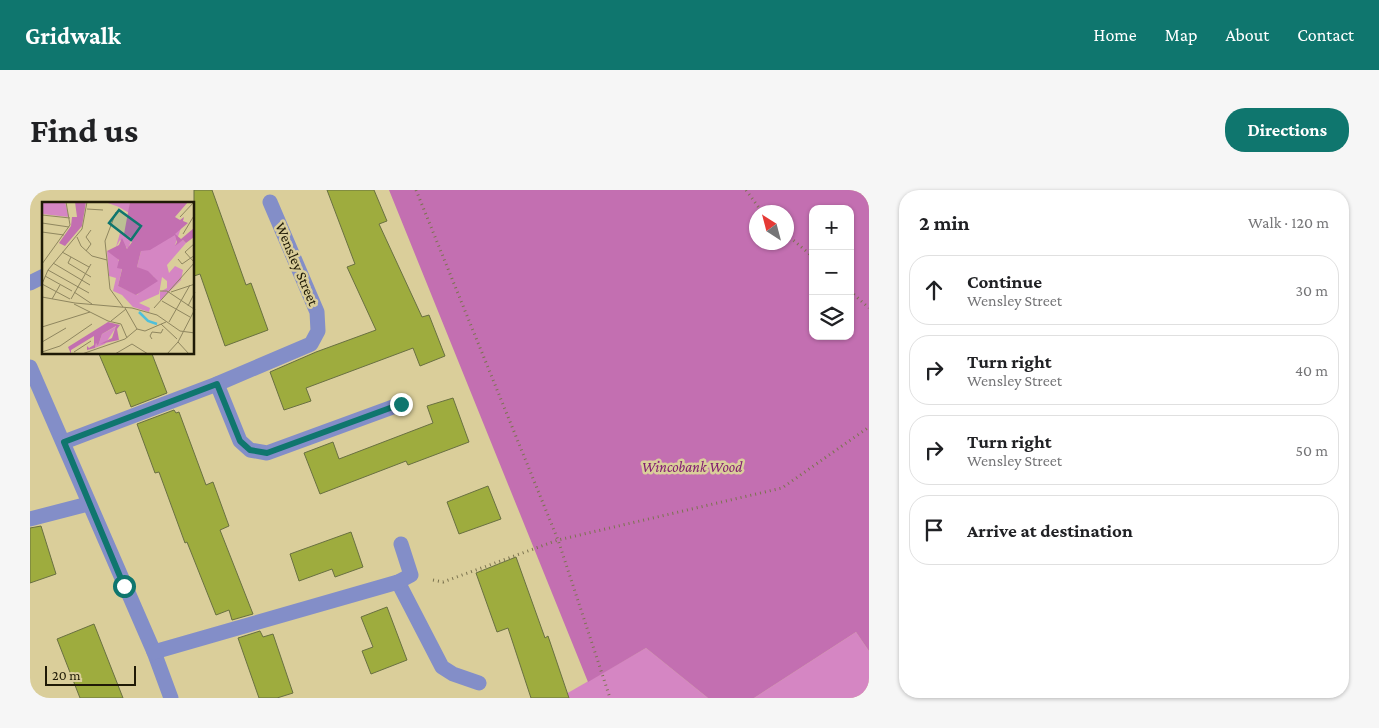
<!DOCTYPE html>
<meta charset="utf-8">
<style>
:root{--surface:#fff;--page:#f6f6f6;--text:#202124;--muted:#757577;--line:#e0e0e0;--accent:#0f766e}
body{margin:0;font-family:"Crimson Pro",serif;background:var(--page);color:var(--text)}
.controls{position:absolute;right:15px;top:15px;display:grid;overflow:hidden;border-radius:10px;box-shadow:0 1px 4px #0004}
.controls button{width:45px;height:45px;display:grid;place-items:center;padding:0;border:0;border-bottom:1px solid var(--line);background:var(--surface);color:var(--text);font:25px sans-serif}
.compass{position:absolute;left:719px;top:15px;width:45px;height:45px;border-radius:50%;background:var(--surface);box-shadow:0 1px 4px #0004;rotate:324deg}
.scale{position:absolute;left:15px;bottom:12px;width:91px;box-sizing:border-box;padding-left:5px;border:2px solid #1f1a06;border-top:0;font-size:14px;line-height:18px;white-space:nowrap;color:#1f1a06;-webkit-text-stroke:4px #dace9a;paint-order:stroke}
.stop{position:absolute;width:15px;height:15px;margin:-11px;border:4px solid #0f766e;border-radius:50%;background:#fff}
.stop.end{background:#0f766e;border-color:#fff;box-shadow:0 1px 5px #0008}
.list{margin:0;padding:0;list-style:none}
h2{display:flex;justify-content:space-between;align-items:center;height:65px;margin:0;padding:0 20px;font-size:21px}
h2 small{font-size:16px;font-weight:400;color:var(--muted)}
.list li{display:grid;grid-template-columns:32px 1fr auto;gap:15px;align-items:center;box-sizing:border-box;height:70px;margin:0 10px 10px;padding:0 10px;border:1px solid var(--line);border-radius:20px}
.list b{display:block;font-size:19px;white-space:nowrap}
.list p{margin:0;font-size:16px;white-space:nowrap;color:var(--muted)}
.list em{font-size:16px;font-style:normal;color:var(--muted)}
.icon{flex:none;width:28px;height:28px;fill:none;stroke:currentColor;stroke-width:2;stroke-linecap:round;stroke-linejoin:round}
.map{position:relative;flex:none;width:839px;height:508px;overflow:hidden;border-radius:20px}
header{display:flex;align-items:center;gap:30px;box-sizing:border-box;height:70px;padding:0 25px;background:var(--accent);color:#fff}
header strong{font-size:24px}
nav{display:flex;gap:28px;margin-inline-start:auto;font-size:18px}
.intro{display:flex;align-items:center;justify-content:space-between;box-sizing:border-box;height:120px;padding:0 30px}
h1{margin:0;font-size:35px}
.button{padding:12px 22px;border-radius:20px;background:var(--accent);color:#fff;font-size:18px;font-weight:700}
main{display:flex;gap:30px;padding:0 30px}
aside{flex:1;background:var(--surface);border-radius:20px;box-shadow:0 1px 4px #0004}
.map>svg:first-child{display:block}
</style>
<header>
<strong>Gridwalk</strong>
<nav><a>Home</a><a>Map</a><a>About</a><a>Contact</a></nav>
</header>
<div class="intro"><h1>Find us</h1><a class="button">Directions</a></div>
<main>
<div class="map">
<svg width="839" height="508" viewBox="0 0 839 508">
<rect width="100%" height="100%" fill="#dace9a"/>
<g fill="#d586c3">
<polygon points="826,442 839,461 839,508 724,508"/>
<polygon points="616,458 678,508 529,508"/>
</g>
<path fill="#c36fb1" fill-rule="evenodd" d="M 359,0 L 839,0 L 839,461 L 826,442 L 724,508 L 678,508 L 616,458 L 558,492 ZM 783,19 L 820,19 L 820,146 L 783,146 ZM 726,22 L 756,22 L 756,52 L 726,52 Z"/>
<g fill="#9eac3e" stroke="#697041">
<polygon points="164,0 182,0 216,95 221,93 238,140 195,156 170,84 164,86"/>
<polygon points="297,0 344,0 357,31 349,34 392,127 399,125 415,166 390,176 383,158 276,198 281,211 254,220 240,182 286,162 346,140 317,77 325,74"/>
<polygon points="69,164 122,164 137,203 101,217 95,201 86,204"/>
<polygon points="423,208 439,252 378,275 376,271 290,304 274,263 303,252 309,269 403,233 397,216"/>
<polygon points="144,220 146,223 149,222 176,295 183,292 199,336 190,340 223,424 202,430 199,420 186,425 157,352 155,353 129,282 125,283 107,234"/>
<polygon points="458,296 471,329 429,344 417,312"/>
<polygon points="11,336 26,384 0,393 0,338"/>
<polygon points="321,342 333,377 305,387 302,379 269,391 260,364"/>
<polygon points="486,367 515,448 518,446 539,508 501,508 478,438 467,442 446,383"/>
<polygon points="357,417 377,470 341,484 332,461 343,457 331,427"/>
<polygon points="64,434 93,508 50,508 27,449"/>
<polygon points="230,441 233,447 243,444 263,503 247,508 229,508 208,448"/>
</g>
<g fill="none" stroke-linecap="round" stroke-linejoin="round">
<g stroke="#7b734f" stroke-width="3" stroke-dasharray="1 4" stroke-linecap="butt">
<polyline points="386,0 528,350 580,508"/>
<polyline points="716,0 732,22"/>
<polyline points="756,44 783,67"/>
<polyline points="820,101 839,118"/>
<polyline points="403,390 413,392 528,350 752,298 839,237"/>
</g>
<g stroke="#838ec8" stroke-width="15">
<polyline points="0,93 14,86"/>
<polyline points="0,177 124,462 141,508"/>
<polyline points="187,194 210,251 220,260 237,263 371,214"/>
<polyline points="34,252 187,194 281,154 288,141 287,122 240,12"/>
<polyline points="0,329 58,314"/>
<polyline points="368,392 412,477 423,484 449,493"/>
<polyline points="124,462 368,392 381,385 371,354"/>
</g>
</g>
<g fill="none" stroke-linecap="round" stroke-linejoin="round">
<polyline stroke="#0f766e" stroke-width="6" points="94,396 34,252 187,194 210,251 220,260 237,263 371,214"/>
</g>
<g text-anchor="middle" stroke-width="5" stroke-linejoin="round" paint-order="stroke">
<g font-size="15" fill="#1f1a06" stroke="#dace9a">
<text transform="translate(267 74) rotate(67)" y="5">Wensley Street</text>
</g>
<g font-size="15" font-style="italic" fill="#811c71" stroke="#dace9a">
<text x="662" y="282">Wincobank Wood</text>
</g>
</g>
<g transform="translate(12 12)">
<rect width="152" height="152" fill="#dace9a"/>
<path d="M 0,0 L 23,0 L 27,15 L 0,12 ZM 63,0 L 88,0 L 87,11 L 77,5 ZM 139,26 L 133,43 L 141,38 L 144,41 L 125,63 L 127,71 L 133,64 L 141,68 L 139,78 L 118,99 L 118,90 L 125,86 L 125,79 L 120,75 L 117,92 L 97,101 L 108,106 L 107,110 L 91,105 L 80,93 L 71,89 L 74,76 L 67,74 L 65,49 L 75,55 L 80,66 L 76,84 L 95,93 L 112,75 L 95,65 L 99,49 ZM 78,31 L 90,36 L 86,47 L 78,38 L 74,45 ZM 75,124 L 63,142 L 37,152 L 53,146 L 54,141 L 56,144 L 60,132 Z" fill="#d586c3"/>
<path d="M 33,0 L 44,0 L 40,24 L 23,44 L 17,41 L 29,24 L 30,15 L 35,15 ZM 88,0 L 146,0 L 133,15 L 138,18 L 142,15 L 141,19 L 146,21 L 133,32 L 139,37 L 152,26 L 152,35 L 144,41 L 141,38 L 133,44 L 135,40 L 133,33 L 108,48 L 99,49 L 95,65 L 106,69 L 116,79 L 94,93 L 76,84 L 80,67 L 75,66 L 77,58 L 65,49 L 77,43 L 80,36 L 85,47 L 90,40 L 90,36 L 82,32 ZM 66,120 L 78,123 L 75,127 L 77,138 L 58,142 L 70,136 L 74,124 L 60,132 L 56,144 L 54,141 L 53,146 L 45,148 L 45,144 L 47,146 L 52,143 L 52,134 L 29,148 L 29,152 L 26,145 Z" fill="#c36fb1"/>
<path fill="none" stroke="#4fbfda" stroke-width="2.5" d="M 97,110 L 106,119 L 115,122"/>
<path fill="none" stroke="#8f865f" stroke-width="1" d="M 45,7 L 61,8M 74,10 L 63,39 L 68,87 L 81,105M 0,13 L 28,16M 138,15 L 152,0M 0,21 L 27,25M 0,30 L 22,33M 141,32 L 153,12M 35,35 L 39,44 L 50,54 L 65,58M 44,49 L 49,42 L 44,35 L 49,28M 20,50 L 47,65M 29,55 L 26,61 L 49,75M 136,57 L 140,62 L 153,53M 152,60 L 143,50 L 153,41M 11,61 L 48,83M 0,62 L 28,23 L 24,0M 6,68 L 47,91M 3,74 L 30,89M 0,82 L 6,68 L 40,27 L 45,0M 0,82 L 28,97M 118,89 L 125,89 L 152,107M 32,90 L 50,102M 129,90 L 153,82M 0,95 L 33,101M 10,97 L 18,83M 29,97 L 49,62M 120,99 L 148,115M 33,101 L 90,106 L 115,113 L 138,129 L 153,131M 32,102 L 66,119 L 79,122 L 85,136M 146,104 L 153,90M 112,106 L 153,60M 69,119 L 84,107M 127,120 L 148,83M 119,122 L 135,137M 0,125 L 48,110M 95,127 L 103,129 L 124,120M 110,137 L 108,134 L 110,130 L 119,131 L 121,127M 0,140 L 24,126M 136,140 L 147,152M 0,150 L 18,144 L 50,122M 32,150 L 49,139M 40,152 L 83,137 L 95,127 L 83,106M 73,152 L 90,142 L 106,152M 125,152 L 136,140 L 153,107"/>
<path fill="#0f766e" fill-opacity="0.15" stroke="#0f766e" stroke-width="2.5" d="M 77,8 L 99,24 L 89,38 L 67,21 Z"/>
<rect width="152" height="152" fill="none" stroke="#1f1a06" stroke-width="2.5"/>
</g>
</svg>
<div class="controls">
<button>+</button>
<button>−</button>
<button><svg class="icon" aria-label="layers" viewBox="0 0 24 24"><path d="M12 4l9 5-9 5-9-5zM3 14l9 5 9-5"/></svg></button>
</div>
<svg class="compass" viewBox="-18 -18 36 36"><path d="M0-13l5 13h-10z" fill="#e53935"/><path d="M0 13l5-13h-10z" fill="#757577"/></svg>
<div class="scale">20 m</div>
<div class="stop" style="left:94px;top:396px"></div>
<div class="stop end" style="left:371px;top:214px"></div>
</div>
<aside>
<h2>2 min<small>Walk · 120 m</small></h2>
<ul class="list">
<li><svg class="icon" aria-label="ahead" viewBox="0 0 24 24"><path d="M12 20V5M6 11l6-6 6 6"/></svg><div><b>Continue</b><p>Wensley Street</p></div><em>30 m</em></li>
<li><svg class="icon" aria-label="right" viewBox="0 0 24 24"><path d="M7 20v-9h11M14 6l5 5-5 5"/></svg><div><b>Turn right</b><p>Wensley Street</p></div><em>40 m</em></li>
<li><svg class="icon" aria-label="right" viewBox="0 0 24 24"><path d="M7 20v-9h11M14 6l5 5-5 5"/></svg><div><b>Turn right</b><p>Wensley Street</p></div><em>50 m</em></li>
<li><svg class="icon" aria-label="arrive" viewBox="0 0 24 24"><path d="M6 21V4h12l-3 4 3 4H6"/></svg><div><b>Arrive at destination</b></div></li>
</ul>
</aside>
</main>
